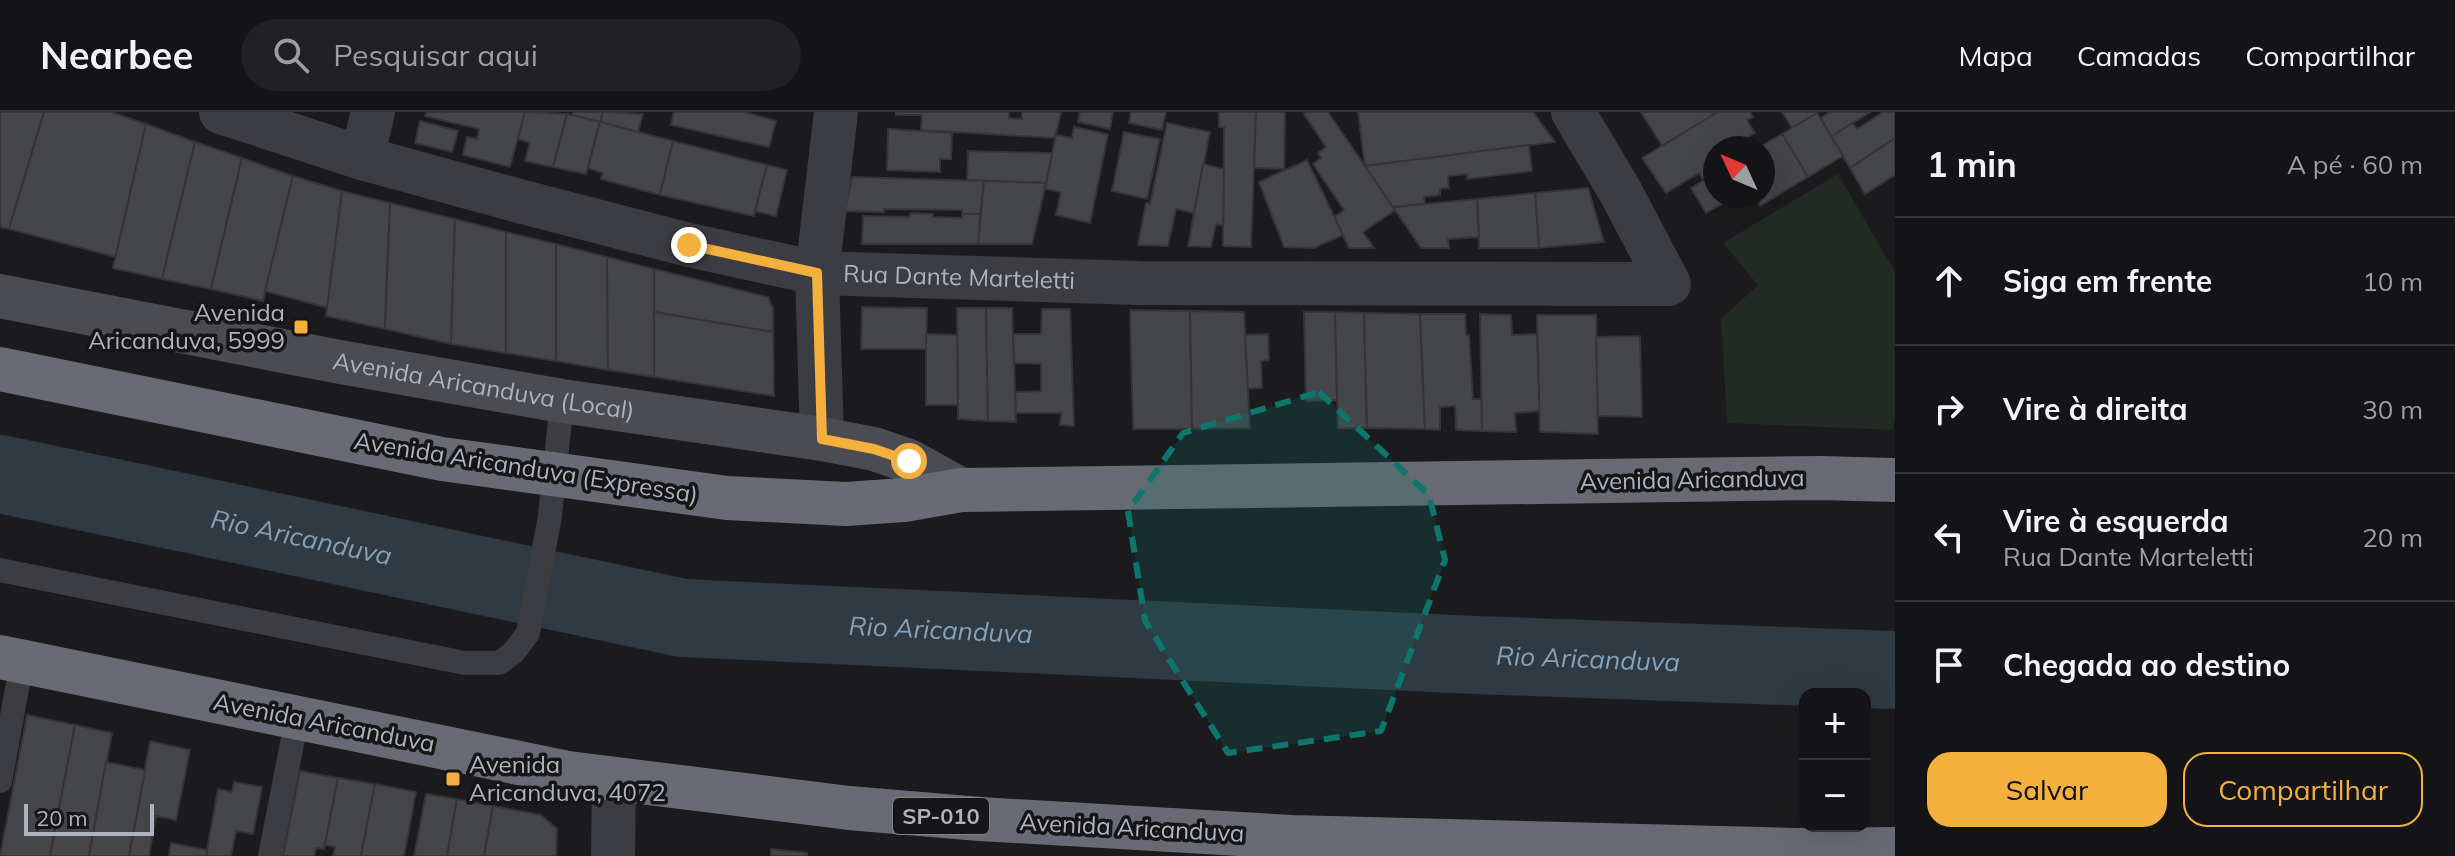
<!DOCTYPE html>
<html lang="pt">
<meta charset="utf-8">
<style>
:root{--surface:#141416;--page:#212123;--text:#f1f3f6;--muted:#9d9ea1;--line:#333335;--accent:#f3b03d}
body{margin:0;font-family:Mulish,sans-serif;background:var(--page);color:var(--text)}
.controls{position:absolute;right:24px;bottom:24px;display:grid;overflow:hidden;border-radius:16px;box-shadow:0 8px 32px #0002}
.controls button{width:72px;height:72px;display:grid;place-items:center;padding:0;border:0;border-bottom:2px solid var(--line);background:var(--surface);color:var(--text);font:40px sans-serif}
.compass{position:absolute;left:1703px;top:24px;width:72px;height:72px;border-radius:50%;background:var(--surface);box-shadow:0 8px 32px #0002;rotate:314deg}
.scale{position:absolute;left:24px;bottom:20px;width:130px;box-sizing:border-box;padding-left:8px;border:4px solid #adb2bc;border-top:0;font-size:22px;line-height:28px;white-space:nowrap;color:#adb2bc;-webkit-text-stroke:6px #161618;paint-order:stroke}
.stop{position:absolute;width:24px;height:24px;margin:-18px;border:6px solid #f3b03d;border-radius:50%;background:#fff}
.stop.end{background:#f3b03d;border-color:#fff;box-shadow:0 2px 8px #0008}
.list{margin:0;padding:0;list-style:none}
h2{display:flex;justify-content:space-between;align-items:center;height:104px;margin:0;padding:0 32px;font-size:34px}
h2 small{font-size:26px;font-weight:400;color:var(--muted)}
.list li{display:grid;grid-template-columns:52px 1fr auto;gap:24px;align-items:center;box-sizing:border-box;height:128px;padding:0 32px;border-top:2px solid var(--line)}
.list b{display:block;font-size:30px;white-space:nowrap}
.list p{margin:0;font-size:26px;white-space:nowrap;color:var(--muted)}
.list em{font-size:26px;font-style:normal;color:var(--muted)}
.actions{display:flex;gap:16px;padding:24px 32px}
.actions a{flex:1;padding:18px 0;border:2px solid var(--accent);border-radius:24px;text-align:center;font-size:28px;color:var(--accent)}
.actions .main{background:var(--accent);color:#111}
.icon{flex:none;width:44px;height:44px;fill:none;stroke:currentColor;stroke-width:2;stroke-linecap:round;stroke-linejoin:round}
.map{position:relative;flex:none;width:1895px;height:744px;overflow:hidden}
header{display:flex;align-items:center;gap:48px;box-sizing:border-box;height:112px;padding:0 40px;background:var(--surface);border-bottom:2px solid var(--line)}
header strong{font-size:38px}
nav{display:flex;gap:44px;margin-inline-start:auto;font-size:28px}
.search{width:560px;height:72px;background:var(--page);display:flex;align-items:center;gap:20px;box-sizing:border-box;padding:0 28px;border-radius:44px;color:var(--muted);font-size:30px}
main{display:flex}
aside{flex:1;background:var(--surface)}
.map>svg:first-child{display:block}
</style>
<header>
<strong>Nearbee</strong>
<div class="search"><svg class="icon" aria-label="search" viewBox="0 0 24 24"><circle cx="10" cy="10" r="6"/><path d="M15 15l6 6"/></svg>Pesquisar aqui</div>
<nav><a>Mapa</a><a>Camadas</a><a>Compartilhar</a></nav>
</header>
<main>
<div class="map">
<svg width="1895" height="744" viewBox="0 0 1895 744">
<rect width="100%" height="100%" fill="#1b1b1d"/>
<polygon fill="#222b23" points="1838,62 1895,160 1895,305 1893,318 1727,311 1721,207 1758,173 1723,131"/>
<g fill="none" stroke-linecap="round" stroke-linejoin="round">
<path stroke="#303a42" stroke-width="78" id="s1" d="M 0,362 L 683,506 L 1475,543 L 1895,558"/>
</g>
<g fill="#45464a" stroke="#353539" stroke-width="2">
<polygon points="0,0 44,0 9,117 0,115"/>
<polygon points="44,0 111,0 146,12 116,145 9,117"/>
<polygon points="427,0 525,0 510,55 463,43 467,25 477,27 479,17 425,4"/>
<polygon points="525,0 567,2 553,55 525,49 530,31 518,27"/>
<polygon points="573,0 603,0 600,10 572,3"/>
<polygon points="603,0 643,2 638,20 600,10"/>
<polygon points="674,0 744,0 776,9 769,35 671,13"/>
<polygon points="896,0 1009,0 1009,6 1022,7 1022,0 1061,0 1055,26 921,18 922,3 896,3"/>
<polygon points="1080,0 1113,0 1110,17 1078,10"/>
<polygon points="1131,0 1166,0 1162,18 1129,11"/>
<polygon points="1219,0 1256,0 1251,135 1223,134 1224,15 1219,15"/>
<polygon points="1256,0 1284,0 1285,2 1284,57 1254,56"/>
<polygon points="1307,0 1328,0 1395,98 1363,120 1374,136 1349,136 1334,105 1344,98 1313,52 1321,46 1318,41 1326,35 1304,2"/>
<polygon points="1358,0 1533,0 1555,30 1365,54"/>
<polygon points="1641,0 1718,0 1662,34"/>
<polygon points="1718,0 1750,0 1753,5 1747,8 1755,21 1730,36 1715,36 1715,61 1703,68 1699,61 1666,81 1642,46"/>
<polygon points="1782,0 1816,0 1817,1 1792,16"/>
<polygon points="1830,0 1870,0 1831,25 1821,6"/>
<polygon points="1883,0 1895,0 1895,26 1850,56 1831,25 1852,11 1857,17"/>
<polygon points="1817,1 1843,44 1808,65 1782,22"/>
<polygon points="567,2 600,10 586,62 553,55"/>
<polygon points="420,9 458,19 452,40 415,31"/>
<polygon points="600,10 673,29 660,83 601,67 603,61 588,56"/>
<polygon points="1167,11 1210,20 1194,101 1176,97 1168,134 1138,133 1146,91 1150,92"/>
<polygon points="146,12 195,30 162,167 113,156"/>
<polygon points="1074,15 1108,22 1090,111 1056,103 1061,80 1045,77 1056,23 1072,26"/>
<polygon points="888,17 952,21 951,47 940,47 940,60 887,58"/>
<polygon points="1124,20 1160,27 1147,87 1112,79"/>
<polygon points="1782,22 1808,65 1760,94 1755,84 1763,84 1763,36 1758,36"/>
<polygon points="1895,26 1895,63 1865,82 1850,56"/>
<polygon points="673,29 767,53 754,104 660,83"/>
<polygon points="195,30 242,46 211,177 162,167"/>
<polygon points="1529,33 1532,59 1468,67 1467,62 1448,64 1449,76 1440,77 1440,83 1424,85 1425,92 1393,95 1365,54"/>
<polygon points="968,39 1052,41 1046,71 967,68"/>
<polygon points="242,46 293,64 263,189 211,177"/>
<polygon points="1307,48 1343,123 1314,136 1284,135 1259,70"/>
<polygon points="1203,52 1224,57 1223,114 1216,112 1211,135 1188,134"/>
<polygon points="767,53 787,58 776,104 755,99"/>
<polygon points="1715,61 1715,84 1745,84 1733,91 1731,87 1706,101 1691,76"/>
<polygon points="293,64 342,79 328,196 265,179"/>
<polygon points="852,65 984,69 980,102 962,102 962,98 884,97 884,100 845,99"/>
<polygon points="984,69 1046,71 1032,132 978,132"/>
<polygon points="1588,76 1604,130 1539,136 1535,81"/>
<polygon points="342,79 390,91 385,217 326,204"/>
<polygon points="1535,81 1539,136 1479,136 1477,87"/>
<polygon points="1477,87 1479,125 1448,127 1449,136 1421,136 1393,95"/>
<polygon points="390,91 455,107 451,232 385,217"/>
<polygon points="910,101 933,102 933,105 962,106 962,102 980,102 978,132 862,132 863,104 910,105"/>
<polygon points="455,107 506,120 506,241 451,232"/>
<polygon points="506,120 556,132 556,249 506,241"/>
<polygon points="556,132 607,145 608,258 556,249"/>
<polygon points="607,145 654,157 654,265 608,258"/>
<polygon points="654,157 768,185 773,197 773,220 654,200"/>
<polygon points="862,195 927,196 926,237 861,237"/>
<polygon points="957,196 986,196 988,309 958,307"/>
<polygon points="986,196 1012,196 1016,310 988,309"/>
<polygon points="1042,197 1070,197 1074,314 1060,313 1061,301 1016,301 1015,280 1041,279 1041,252 1014,251 1013,222 1041,222"/>
<polygon points="1130,198 1190,199 1192,317 1133,317"/>
<polygon points="1190,199 1244,200 1250,316 1192,317"/>
<polygon points="654,200 773,220 774,284 654,265"/>
<polygon points="1304,200 1335,200 1337,288 1306,289"/>
<polygon points="1335,200 1364,201 1367,316 1338,316"/>
<polygon points="1364,201 1420,202 1425,317 1367,316"/>
<polygon points="1420,202 1465,202 1466,223 1469,223 1473,287 1482,287 1482,319 1456,318 1455,294 1440,295 1440,318 1425,317"/>
<polygon points="1480,202 1511,203 1512,223 1537,222 1540,299 1515,301 1516,320 1482,319"/>
<polygon points="1537,203 1596,203 1598,322 1540,320"/>
<polygon points="926,222 957,223 958,293 926,293"/>
<polygon points="1268,222 1269,248 1261,249 1262,276 1248,277 1245,223"/>
<polygon points="1640,224 1642,305 1598,304 1596,225"/>
<polygon points="27,603 75,613 50,744 0,744"/>
<polygon points="75,613 112,621 89,744 50,744"/>
<polygon points="150,629 190,638 176,708 156,704 149,744 129,744"/>
<polygon points="106,650 145,658 129,744 89,744"/>
<polygon points="300,659 338,666 324,737 316,736 314,744 283,744"/>
<polygon points="338,666 375,672 361,744 333,744 335,735 325,733"/>
<polygon points="234,670 262,675 253,722 236,719 231,744 206,744 218,677 232,680"/>
<polygon points="375,672 416,680 404,744 361,744"/>
<polygon points="426,682 457,687 447,744 414,744"/>
<polygon points="457,687 493,694 484,744 447,744"/>
<polygon points="493,694 541,703 557,717 556,744 484,744"/>
<polygon points="171,731 207,738 206,744 169,744"/>
<polygon points="771,737 807,741 807,744 771,744"/>
</g>
<g fill="none" stroke-linecap="round" stroke-linejoin="round">
<g stroke="#3c3d42" stroke-width="24">
<polyline points="0,458 465,551 499,551 513,541 528,521 550,404 562,289"/>
<polyline points="0,669 22,550"/>
<polyline points="270,744 297,606"/>
</g>
<g stroke="#3c3d42" stroke-width="44">
<path id="s2" d="M 221,0 L 362,46 L 523,90 L 689,133 L 817,161 L 1139,171 L 1669,172 L 1620,79 L 1573,0"/>
<polyline points="362,46 373,0"/>
<polyline points="822,327 817,161 836,0"/>
<polyline points="613,744 614,667"/>
</g>
<path stroke="#4a4c52" stroke-width="44" id="s3" d="M 0,184 L 340,250 L 562,289 L 822,327 L 874,337 L 909,349 L 961,378"/>
<g stroke="#686b73" stroke-width="44">
<polyline points="0,257 442,347 727,386 846,392 904,388 961,378 1819,366 1895,368"/>
<polyline points="0,545 568,661 849,696 980,707 1291,725 1797,738 1895,737"/>
</g>
</g>
<g fill="none" stroke-linecap="round" stroke-linejoin="round">
<polyline stroke="#f3b03d" stroke-width="10" points="689,133 817,161 822,327 874,337 909,349"/>
</g>
<path fill="#0f766e" fill-opacity="0.2" stroke="#0f766e" stroke-width="6" stroke-dasharray="16 10" stroke-linejoin="round" d="M 1319,280 L 1429,383 L 1445,448 L 1381,619 L 1228,641 L 1145,509 L 1128,399 L 1183,321 Z"/>
<g fill="#f3b03d" stroke="#161618" stroke-width="3">
<rect x="293" y="207" width="16" height="16" rx="4"/>
<rect x="445" y="659" width="16" height="16" rx="4"/>
</g>
<g text-anchor="middle" stroke-width="7" stroke-linejoin="round" paint-order="stroke">
<rect fill="#161618" stroke="#80838b" stroke-width="2" x="893" y="686" width="96" height="36" rx="6"/>
<g font-size="22" font-weight="bold" fill="#adb2bc">
<text x="941" y="712">SP-010</text>
</g>
<g font-size="24" fill="#adb2bc" stroke="#161618">
<text dy="8" stroke="none"><textPath href="#s2" startOffset="760">Rua Dante Marteletti</textPath></text>
<text dy="8" stroke="none"><textPath href="#s3" startOffset="492">Avenida Aricanduva (Local)</textPath></text>
<text transform="translate(526 356) rotate(9)" y="8">Avenida Aricanduva (Expressa)</text>
<text transform="translate(1692 368) rotate(-1)" y="8">Avenida Aricanduva</text>
<text transform="translate(324 611) rotate(11)" y="8">Avenida Aricanduva</text>
<text transform="translate(1132 716) rotate(3)" y="8">Avenida Aricanduva</text>
</g>
<g font-size="24" fill="#adb2bc" stroke="#161618" text-anchor="end">
<text x="285" y="209">Avenida<tspan x="285" dy="28">Aricanduva, 5999</tspan></text>
<text x="469" y="661" text-anchor="start">Avenida<tspan x="469" dy="28">Aricanduva, 4072</tspan></text>
</g>
<g font-size="26" font-style="italic" fill="#85a1b7" stroke="#161618">
<text dy="9" stroke="none"><textPath href="#s1" startOffset="308">Rio Aricanduva</textPath></text>
<text dy="9" stroke="none"><textPath href="#s1" startOffset="956">Rio Aricanduva</textPath></text>
<text dy="9" stroke="none"><textPath href="#s1" startOffset="1604">Rio Aricanduva</textPath></text>
</g>
</g>
</svg>
<div class="controls">
<button>+</button>
<button>−</button>
</div>
<svg class="compass" viewBox="-18 -18 36 36"><path d="M0-13l5 13h-10z" fill="#e53935"/><path d="M0 13l5-13h-10z" fill="#9d9ea1"/></svg>
<div class="scale">20 m</div>
<div class="stop" style="left:909px;top:349px"></div>
<div class="stop end" style="left:689px;top:133px"></div>
</div>
<aside>
<h2>1 min<small>A pé · 60 m</small></h2>
<ul class="list">
<li><svg class="icon" aria-label="ahead" viewBox="0 0 24 24"><path d="M12 20V5M6 11l6-6 6 6"/></svg><div><b>Siga em frente</b></div><em>10 m</em></li>
<li><svg class="icon" aria-label="right" viewBox="0 0 24 24"><path d="M7 20v-9h11M14 6l5 5-5 5"/></svg><div><b>Vire à direita</b></div><em>30 m</em></li>
<li><svg class="icon" aria-label="left" viewBox="0 0 24 24"><path d="M17 20v-9H6M10 6l-5 5 5 5"/></svg><div><b>Vire à esquerda</b><p>Rua Dante Marteletti</p></div><em>20 m</em></li>
<li><svg class="icon" aria-label="arrive" viewBox="0 0 24 24"><path d="M6 21V4h12l-3 4 3 4H6"/></svg><div><b>Chegada ao destino</b></div></li>
</ul>
<div class="actions"><a class="main">Salvar</a><a>Compartilhar</a></div>
</aside>
</main>
